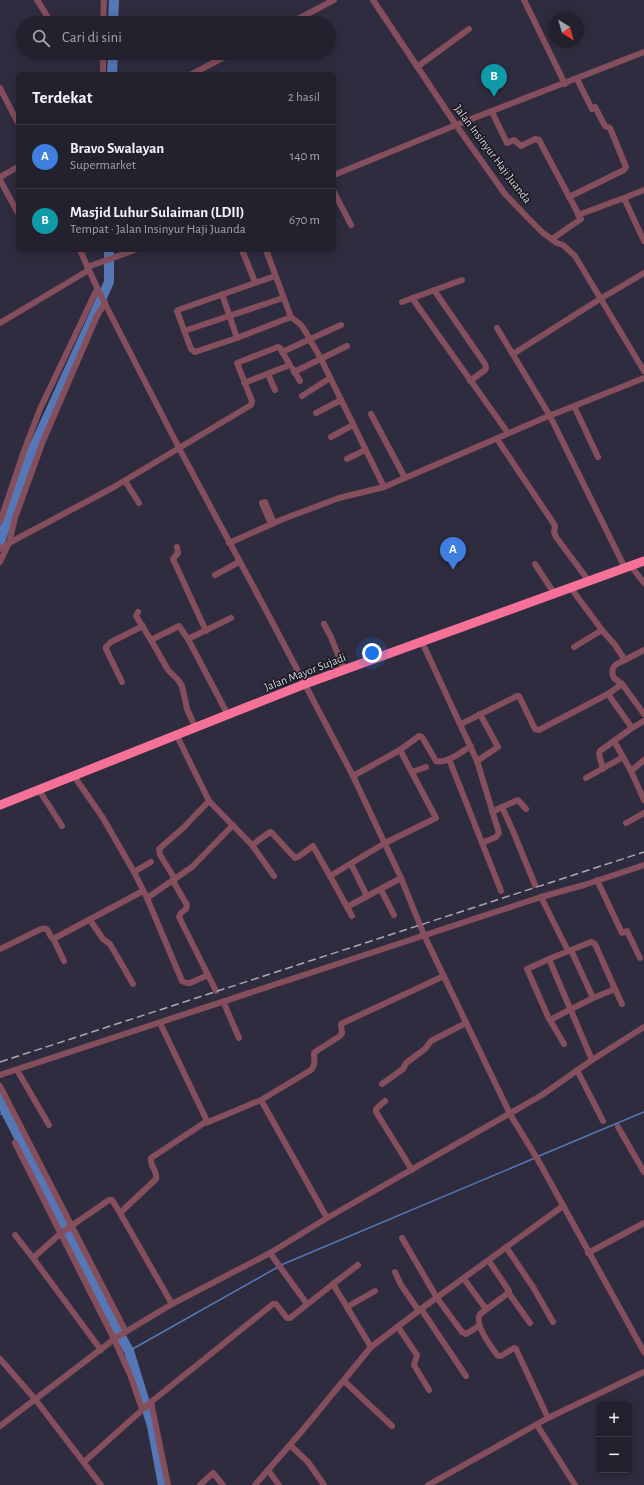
<!DOCTYPE html>
<html lang="id">
<meta charset="utf-8">
<style>
:root{--surface:#24212f;--page:#2c2937;--text:#f1f3f6;--muted:#a3a3aa;--line:#413e4b;--accent:#d93025}
body{margin:0;font-family:"Alegreya Sans",sans-serif;background:var(--page);color:var(--text)}
.controls{position:absolute;right:12px;bottom:12px;display:grid;overflow:hidden;border-radius:6px;box-shadow:0 2px 10px #0003}
.controls button{width:36px;height:36px;display:grid;place-items:center;padding:0;border:0;border-bottom:1px solid var(--line);background:var(--surface);color:var(--text);font:20px sans-serif}
.compass{position:absolute;left:548px;top:12px;width:36px;height:36px;border-radius:50%;background:var(--surface);box-shadow:0 2px 10px #0003;rotate:143deg}
.you{position:absolute;left:372px;top:653px;width:14px;height:14px;margin:-10px;border:3px solid #fff;border-radius:50%;background:#1a73e8;box-shadow:0 0 0 6px #1a73e833}
.badge{display:grid;place-items:center;width:26px;height:26px;border-radius:50%;background:var(--accent);color:#fff;font-size:13px;font-weight:700}
.pin{position:absolute;translate:-50% -33px;filter:drop-shadow(0 1px 2px #0008)}
.pin::after{content:'';position:absolute;top:21px;width:14px;height:12px;background:inherit;clip-path:polygon(0 0,100% 0,50% 100%)}
.list{margin:0;padding:0;list-style:none}
h2{display:flex;justify-content:space-between;align-items:center;height:52px;margin:0;padding:0 16px;font-size:17px}
h2 small{font-size:13px;font-weight:400;color:var(--muted)}
.list li{display:grid;grid-template-columns:26px 1fr auto;gap:12px;align-items:center;box-sizing:border-box;height:64px;padding:0 16px;border-top:1px solid var(--line)}
.list b{display:block;font-size:15px;white-space:nowrap}
.list p{margin:0;font-size:13px;white-space:nowrap;color:var(--muted)}
.list em{font-size:13px;font-style:normal;color:var(--muted)}
.icon{flex:none;width:22px;height:22px;fill:none;stroke:currentColor;stroke-width:2;stroke-linecap:round;stroke-linejoin:round}
.map{position:relative;flex:none;width:644px;height:1485px;overflow:hidden}
.search{position:absolute;background:var(--surface);box-shadow:0 2px 10px #0003;left:16px;top:16px;width:320px;height:44px;display:flex;align-items:center;gap:10px;box-sizing:border-box;padding:0 14px;border-radius:22px;color:var(--muted);font-size:15px}
.panel{position:absolute;background:var(--surface);box-shadow:0 2px 10px #0003;left:16px;top:72px;width:320px;height:180px;border-radius:6px}
.map>svg:first-child{display:block}
</style>
<div class="map">
<svg width="644" height="1485" viewBox="0 0 644 1485">
<rect width="100%" height="100%" fill="#302c3f"/>
<g fill="none" stroke-linecap="round" stroke-linejoin="round">
<g stroke="#5577b5" stroke-width="1.5">
<polyline points="0,1114 6,1112"/>
<polyline points="539,1156 644,1112"/>
<polyline points="281,1265 535,1158"/>
<polyline points="129,1351 278,1267"/>
</g>
<g stroke="#5577b5" stroke-width="10">
<polyline points="113,23 114,0"/>
<polyline points="112,74 113,53"/>
<polyline points="0,542 28,460 109,282 109,250"/>
<polyline points="0,1097 6,1112 116,1328 129,1351 152,1426 163,1485"/>
</g>
<g stroke="#844e5c" stroke-width="6">
<polyline points="37,0 49,19"/>
<polyline points="373,0 456,125 505,194 527,217 543,233 557,243 563,245 575,256 644,371"/>
<polyline points="524,0 565,84"/>
<polyline points="103,23 104,0"/>
<polyline points="290,23 334,0"/>
<polyline points="103,53 103,74"/>
<polyline points="417,67 469,29"/>
<polyline points="192,74 232,53"/>
<polyline points="0,88 18,123"/>
<polyline points="492,112 507,143 514,140 521,146 535,139 539,140 581,219 552,239"/>
<polyline points="334,175 456,125 644,52"/>
<polyline points="0,177 18,167"/>
<polyline points="0,180 18,213"/>
<polyline points="334,192 351,225"/>
<polyline points="569,197 624,170 626,167 610,128 605,126 595,107 592,109 577,79"/>
<polyline points="624,198 644,190"/>
<polyline points="578,215 624,198 644,241"/>
<polyline points="80,250 99,292 179,448 268,614 353,776 401,878 424,935 510,1114 538,1160 644,1352"/>
<polyline points="242,250 255,282"/>
<polyline points="266,250 291,317 300,324 304,329 321,359 384,487"/>
<polyline points="87,267 135,250"/>
<polyline points="275,276 178,310 177,311 191,349 195,352 237,338 291,317"/>
<polyline points="434,290 485,364 486,368 485,370 470,381"/>
<polyline points="222,294 237,338"/>
<polyline points="412,298 508,433"/>
<polyline points="402,302 462,280"/>
<polyline points="0,323 89,270"/>
<polyline points="497,328 550,416 625,568"/>
<polyline points="184,331 283,298"/>
<polyline points="282,352 341,325"/>
<polyline points="513,354 600,299 644,273"/>
<polyline points="293,369 300,381"/>
<polyline points="294,372 347,346"/>
<polyline points="268,374 275,390"/>
<polyline points="302,396 330,378"/>
<polyline points="574,406 598,457"/>
<polyline points="316,413 341,400"/>
<polyline points="371,414 405,478"/>
<polyline points="331,437 353,425"/>
<polyline points="497,439 554,524 555,527 554,532 556,537 588,580"/>
<polyline points="347,459 365,450"/>
<polyline points="125,481 139,503"/>
<polyline points="0,522 24,451 40,409 97,289"/>
<polyline points="271,524 262,503 265,502 274,523"/>
<polyline points="229,543 283,519 339,498 384,487 544,418 644,378"/>
<polyline points="177,547 178,553 173,559 206,631"/>
<polyline points="0,549 9,543 114,487 251,405 252,401 237,363 278,347 280,348 290,365 244,383"/>
<polyline points="0,562 9,543 15,518 43,441 97,316 105,303"/>
<polyline points="535,564 554,593"/>
<polyline points="631,566 644,583"/>
<polyline points="215,575 239,562"/>
<polyline points="138,612 136,616 151,640"/>
<polyline points="324,624 331,637 344,670"/>
<polyline points="188,639 179,626 151,640 168,670 178,680 182,686 187,709 196,729"/>
<polyline points="422,642 477,761 499,833 496,837 482,843"/>
<polyline points="574,647 602,630"/>
<polyline points="625,660 644,650"/>
<polyline points="122,682 106,649 106,647 111,642 143,626"/>
<polyline points="622,684 644,714"/>
<polyline points="608,694 632,728 644,721"/>
<polyline points="228,715 188,639 231,618"/>
<path d="M 461,724 L 517,696 L 519,696 L 535,729 L 539,730 L 608,694 L 622,684 L 614,678 C 609,667 616,664 625,660 L 615,645 L 602,630 L 570,587"/>
<polyline points="614,741 631,771 644,800"/>
<polyline points="400,750 436,818 385,843 330,876 347,907 401,878"/>
<polyline points="449,759 501,891"/>
<polyline points="477,761 498,747 480,714"/>
<polyline points="603,769 599,754 600,751 632,728"/>
<polyline points="631,771 644,760"/>
<polyline points="412,772 426,767"/>
<polyline points="74,776 103,818 134,872 147,898 182,981 187,983 190,983 208,975"/>
<path d="M 353,776 L 400,750 L 419,736 L 422,737 L 436,761 C 447,764 461,752 471,746"/>
<polyline points="586,778 623,757"/>
<polyline points="39,790 62,826"/>
<polyline points="209,801 252,845 274,876"/>
<polyline points="502,807 518,800 526,809"/>
<polyline points="492,812 502,807 513,831 535,885"/>
<polyline points="626,823 644,813"/>
<polyline points="252,845 270,832 272,833 295,858 298,857 313,846 330,876"/>
<polyline points="351,864 367,896"/>
<polyline points="134,872 151,862"/>
<polyline points="175,879 160,855 159,849 183,828 209,801 177,736"/>
<polyline points="597,880 622,933 627,931 640,958"/>
<polyline points="173,881 187,905 186,909 181,913 179,917 216,991"/>
<polyline points="381,890 394,915"/>
<polyline points="541,897 566,947"/>
<polyline points="147,898 192,867 233,825"/>
<polyline points="347,907 352,916"/>
<polyline points="90,920 103,939 110,944 133,984"/>
<polyline points="53,938 64,961"/>
<polygon points="591,942 595,944 615,989 593,998 550,1020 549,1019 527,969 549,959"/>
<path d="M 0,949 L 41,929 C 48,927 48,931 51,937 L 55,938 L 143,891"/>
<polyline points="571,950 593,998"/>
<polyline points="549,959 592,1060"/>
<polyline points="615,989 622,1004"/>
<polyline points="223,1001 239,1038"/>
<polyline points="550,1020 564,1044"/>
<path d="M 160,1023 L 207,1121 L 151,1158 C 149,1165 158,1171 156,1179 L 120,1213 L 172,1304"/>
<polyline points="17,1070 49,1125"/>
<polyline points="577,1070 603,1121"/>
<polyline points="0,1075 541,897 584,885 644,865"/>
<polyline points="382,1084 403,1069 406,1063 425,1049 431,1041 466,1023"/>
<polyline points="0,1086 126,1332"/>
<polyline points="385,1101 376,1109 376,1112 412,1170"/>
<polyline points="206,1123 261,1100"/>
<polyline points="618,1127 644,1172"/>
<polyline points="15,1143 114,1339 131,1377 142,1409"/>
<path d="M 327,1218 L 261,1100 L 311,1070 C 316,1064 314,1060 314,1053 L 318,1050 L 340,1036 L 342,1033 L 341,1024 L 345,1022 L 444,976"/>
<polyline points="15,1235 33,1258"/>
<polyline points="402,1238 437,1298 462,1332 466,1334 479,1326"/>
<polyline points="506,1247 533,1287 553,1322"/>
<polyline points="270,1253 307,1304"/>
<polyline points="588,1253 644,1223"/>
<path d="M 489,1261 L 509,1291 L 507,1294 L 480,1314 C 474,1324 491,1347 498,1356 L 501,1356 L 514,1348 L 516,1349 L 548,1418"/>
<polyline points="395,1272 401,1285 419,1311"/>
<polyline points="464,1279 486,1309"/>
<polyline points="333,1284 358,1265"/>
<polyline points="508,1292 530,1323"/>
<polyline points="347,1307 375,1291"/>
<polyline points="421,1309 466,1376"/>
<polyline points="398,1327 417,1355 414,1365 429,1390"/>
<polyline points="101,1350 33,1258 61,1233 109,1200 112,1200 120,1213"/>
<polyline points="0,1359 35,1399 101,1485"/>
<polyline points="344,1381 392,1426"/>
<polyline points="151,1402 168,1485"/>
<polyline points="537,1425 575,1485"/>
<polyline points="0,1426 117,1337 172,1304 270,1253 327,1218 542,1095 592,1060 644,1027"/>
<polyline points="290,1445 308,1462 324,1485"/>
<polyline points="84,1462 151,1402 273,1304 276,1304 287,1318 290,1318 333,1284 371,1347"/>
<polyline points="268,1470 279,1485"/>
<polyline points="200,1485 213,1473 223,1485"/>
<polyline points="255,1485 302,1431 371,1347 421,1309 563,1206"/>
<polyline points="428,1485 548,1418 644,1372"/>
</g>
<polyline stroke="#f57198" stroke-width="9" points="0,805 305,684 644,561"/>
<polyline stroke="#aba8b6" stroke-width="1.5" stroke-dasharray="8 4" stroke-linecap="butt" points="0,1062 644,852"/>
</g>
<g text-anchor="middle" stroke-width="3" stroke-linejoin="round" paint-order="stroke">
<g font-size="12" fill="#d4d2de" stroke="#18161e">
<text transform="translate(493 154) rotate(53)" y="4">Jalan Insinyur Haji Juanda</text>
<text transform="translate(305 672) rotate(-21)" y="4">Jalan Mayor Sujadi</text>
</g>
</g>
</svg>
<div class="controls">
<button>+</button>
<button>−</button>
</div>
<svg class="compass" viewBox="-18 -18 36 36"><path d="M0-13l5 13h-10z" fill="#e53935"/><path d="M0 13l5-13h-10z" fill="#a3a3aa"/></svg>
<div class="you"></div>
<div class="pin badge" style="left:453px;top:570px;background:#3f7fe0">A</div>
<div class="pin badge" style="left:494px;top:97px;background:#0f9aa8">B</div>
<div class="search"><svg class="icon" aria-label="search" viewBox="0 0 24 24"><circle cx="10" cy="10" r="6"/><path d="M15 15l6 6"/></svg>Cari di sini</div>
<section class="panel">
<h2>Terdekat<small>2 hasil</small></h2>
<ul class="list">
<li><span class="badge" style="background:#3f7fe0">A</span><div><b>Bravo Swalayan</b><p>Supermarket</p></div><em>140 m</em></li>
<li><span class="badge" style="background:#0f9aa8">B</span><div><b>Masjid Luhur Sulaiman (LDII)</b><p>Tempat · Jalan Insinyur Haji Juanda</p></div><em>670 m</em></li>
</ul>
</section>
</div>
